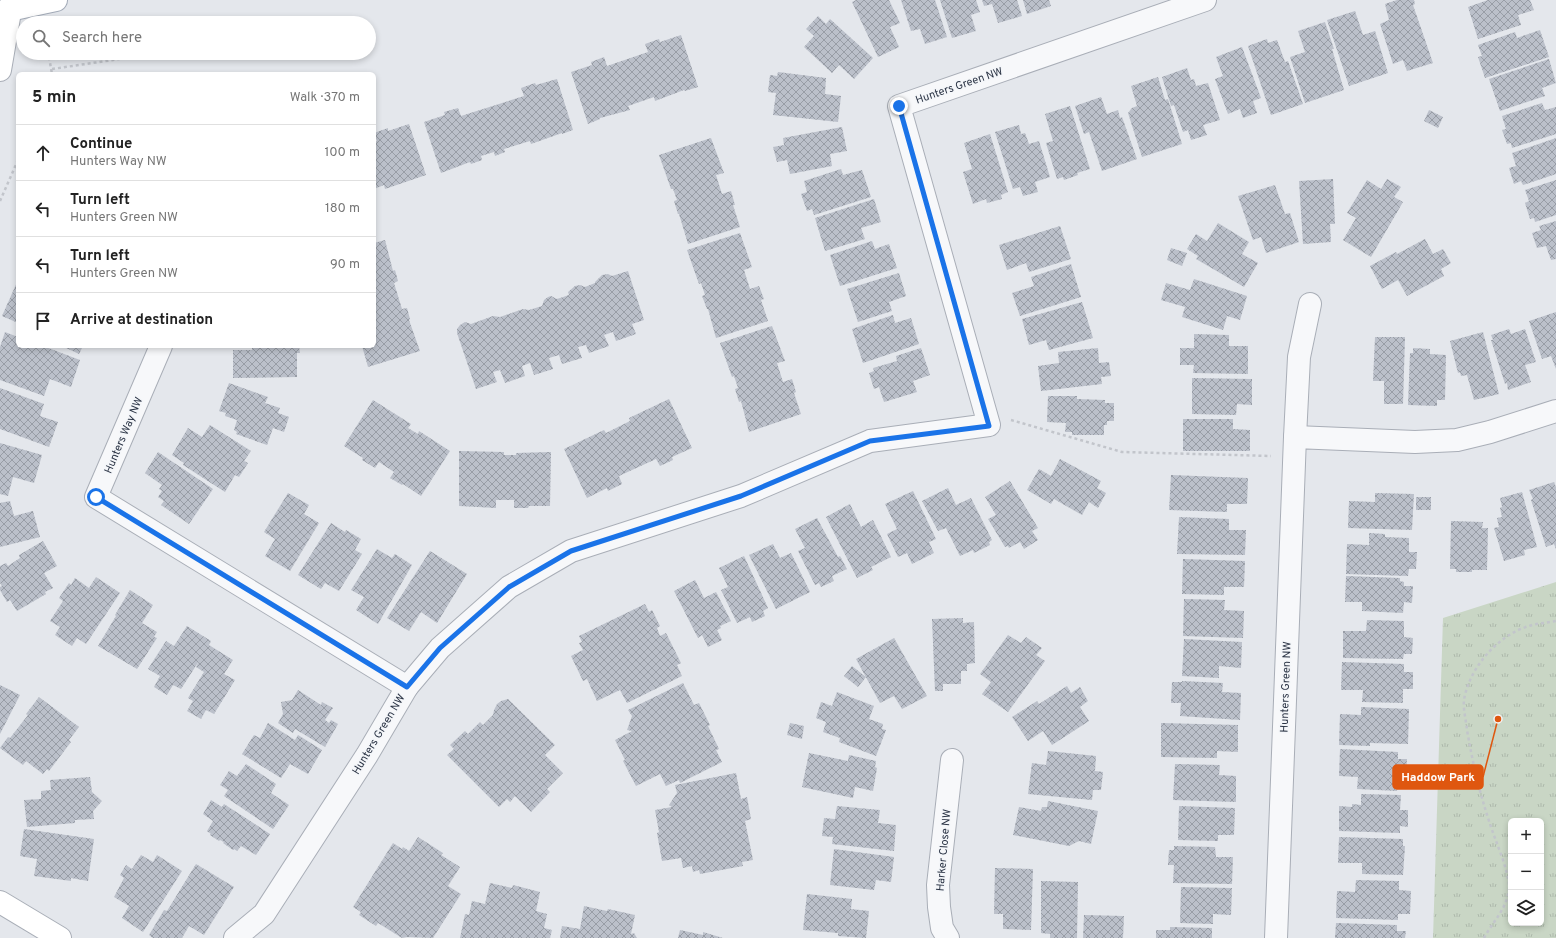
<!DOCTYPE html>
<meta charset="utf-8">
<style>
:root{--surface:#fff;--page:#f6f6f6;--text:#222;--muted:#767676;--line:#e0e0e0}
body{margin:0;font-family:Overpass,sans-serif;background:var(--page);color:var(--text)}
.controls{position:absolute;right:12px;bottom:12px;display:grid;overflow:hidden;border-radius:6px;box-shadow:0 2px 6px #0003}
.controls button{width:36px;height:36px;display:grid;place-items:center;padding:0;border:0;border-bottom:1px solid var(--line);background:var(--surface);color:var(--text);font:20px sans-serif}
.stop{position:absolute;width:12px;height:12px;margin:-9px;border:3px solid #1a73e8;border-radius:50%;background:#fff}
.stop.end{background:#1a73e8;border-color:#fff;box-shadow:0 1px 4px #0008}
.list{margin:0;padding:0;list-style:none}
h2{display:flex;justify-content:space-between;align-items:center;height:52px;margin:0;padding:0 16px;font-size:17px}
h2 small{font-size:13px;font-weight:400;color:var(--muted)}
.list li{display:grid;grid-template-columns:26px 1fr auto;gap:12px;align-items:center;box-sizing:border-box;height:56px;padding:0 16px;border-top:1px solid var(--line)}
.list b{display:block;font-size:15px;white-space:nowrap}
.list p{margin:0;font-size:13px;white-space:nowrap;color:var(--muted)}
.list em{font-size:13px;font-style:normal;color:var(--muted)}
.icon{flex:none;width:22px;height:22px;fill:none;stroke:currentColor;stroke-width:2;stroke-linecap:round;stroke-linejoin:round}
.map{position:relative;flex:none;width:1556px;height:938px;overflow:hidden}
.search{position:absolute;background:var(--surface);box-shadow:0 2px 6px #0003;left:16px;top:16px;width:360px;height:44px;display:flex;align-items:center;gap:10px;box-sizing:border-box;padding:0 14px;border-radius:22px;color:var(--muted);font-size:15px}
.panel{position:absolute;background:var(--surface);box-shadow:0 2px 6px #0003;left:16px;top:72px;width:360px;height:276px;border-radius:6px}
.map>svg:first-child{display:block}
</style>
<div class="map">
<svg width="1556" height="938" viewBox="0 0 1556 938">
<defs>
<pattern id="park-tufts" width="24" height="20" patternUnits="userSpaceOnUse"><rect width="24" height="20" fill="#c9d6c5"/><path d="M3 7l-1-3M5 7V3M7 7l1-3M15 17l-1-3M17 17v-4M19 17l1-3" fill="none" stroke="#adb8ab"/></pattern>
<pattern id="building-cross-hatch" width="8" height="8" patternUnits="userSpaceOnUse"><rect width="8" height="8" fill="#bbc0ca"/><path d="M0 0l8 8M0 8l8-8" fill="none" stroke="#989da6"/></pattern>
</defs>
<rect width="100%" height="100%" fill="#e4e7ec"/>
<path fill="url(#park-tufts)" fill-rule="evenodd" d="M 1556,582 L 1556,938 L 1433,938 L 1443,618 ZM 1511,821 L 1541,821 L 1541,923 L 1511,923 Z"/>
<g fill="url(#building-cross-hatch)">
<polygon points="856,0 889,0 900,23 890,27 899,47 878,57 852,2"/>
<polygon points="901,0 935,0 947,37 925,44 920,29 911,31"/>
<polygon points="940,0 976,0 980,12 971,15 976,31 952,38"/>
<polygon points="982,0 1017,0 1022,16 998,23 992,4 984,6"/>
<polygon points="1023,0 1049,0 1051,6 1027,14"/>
<polygon points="1397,0 1414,0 1415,4 1413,5 1433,63 1407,71 1403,60 1393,64 1380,24 1389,20 1385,4"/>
<polygon points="1488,0 1530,0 1534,10 1518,15 1521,25 1478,39 1468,7"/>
<polygon points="1355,11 1363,35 1375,31 1388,73 1349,86 1327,20"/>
<polygon points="818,16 826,24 830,19 873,58 854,79 839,65 832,73 804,47 814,36 806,29"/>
<polygon points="1325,22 1334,49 1332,49 1344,90 1305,103 1290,57 1305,52 1298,31"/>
<polygon points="1540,30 1549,57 1485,78 1478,57 1482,56 1478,45 1515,32 1517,38"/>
<polygon points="681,35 698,87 685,91 684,90 655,101 654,97 628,106 630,110 600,118 600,119 588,124 571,72 592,65 591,62 604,57 607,66 648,52 645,44 659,39 660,42"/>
<polygon points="1267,39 1268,43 1277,40 1285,62 1288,61 1303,104 1271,115 1248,46"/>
<polygon points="1242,47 1261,98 1253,101 1257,113 1243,118 1240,109 1228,114 1215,79 1223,76 1216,57"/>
<polygon points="1549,59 1556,83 1542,88 1545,96 1500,111 1489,79"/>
<polygon points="1187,68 1191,80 1194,79 1196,86 1208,83 1220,120 1203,125 1207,135 1191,140 1188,130 1183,132 1174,105 1171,106 1162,77"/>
<polygon points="778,72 826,78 825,94 841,96 838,122 773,115 776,93 768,92 770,75 777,76"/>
<polygon points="1158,77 1165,100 1168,99 1182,144 1142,157 1128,113 1132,108 1137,106 1131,86"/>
<polygon points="557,79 573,130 562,134 562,133 531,144 530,141 504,149 505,152 495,156 494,152 481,156 482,160 471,164 470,162 441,173 424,122 445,115 444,112 458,108 461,116 524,96 521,88 535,83 536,85"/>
<polygon points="1101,97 1107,114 1118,110 1120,118 1122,117 1137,159 1102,171 1089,132 1084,134 1075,106"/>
<polygon points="1542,103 1545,110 1556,107 1556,134 1512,148 1511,143 1507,144 1502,130 1506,129 1502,116"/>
<polygon points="1070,106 1090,169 1077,173 1078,175 1064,180 1063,177 1057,179 1046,143 1053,141 1045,114"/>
<polygon points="1429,110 1443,117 1438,128 1424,121"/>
<polygon points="409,124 426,175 385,189 384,185 374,189 374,142 377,141 374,133 388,128 388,131"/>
<polygon points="1019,125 1021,134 1025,133 1029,144 1039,141 1050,177 1035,182 1038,192 1023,196 1020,187 1013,189 995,132"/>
<polygon points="842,127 847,151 830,154 832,166 790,174 787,160 777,162 773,147 784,145 783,138"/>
<polygon points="990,134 1008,192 1001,195 1002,199 987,203 986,199 973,204 963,172 972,169 964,143"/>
<polygon points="711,138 724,173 716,175 722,194 731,191 735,205 733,205 740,227 688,244 679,214 678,214 674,201 677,200 673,189 671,189 659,155"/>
<polygon points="1556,138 1556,174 1523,185 1521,181 1514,184 1509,168 1516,166 1512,153"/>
<polygon points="841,169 843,175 862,170 871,197 814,215 812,209 807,211 801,194 807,192 804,181"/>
<polygon points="1333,179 1335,224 1330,224 1331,242 1303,244 1299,181"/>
<polygon points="1387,179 1401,187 1394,197 1403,202 1371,257 1343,240 1356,218 1347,213 1367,180 1381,189"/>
<polygon points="1556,180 1556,215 1535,222 1534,218 1530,219 1525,203 1529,201 1525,190"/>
<polygon points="1275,185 1285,214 1290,213 1299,242 1266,253 1261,237 1253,240 1238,196"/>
<polygon points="874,199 881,222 861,228 865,239 825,251 815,218"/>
<polygon points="1556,221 1556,259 1551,260 1546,246 1537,248 1532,233 1541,230 1539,226"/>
<polygon points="1218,223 1249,242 1242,254 1258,263 1244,287 1196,259 1198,256 1187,249 1196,234 1207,241"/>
<polygon points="1060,226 1071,259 1029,272 1026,263 1007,270 999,245"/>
<polygon points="740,233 752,267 744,270 750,289 759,286 764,299 761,300 768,321 716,338 708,309 707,309 702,296 705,295 701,283 699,284 687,250"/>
<polygon points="1425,239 1433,254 1443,249 1451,263 1441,269 1444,276 1407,296 1398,280 1382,289 1370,266 1396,252 1397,254"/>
<polygon points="385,240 393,271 395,270 398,281 394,283 402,309 407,308 410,319 409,320 420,351 368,367 362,346 374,346 374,243"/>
<polygon points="872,241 875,249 889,244 897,268 840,286 830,255"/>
<polygon points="1171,248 1187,253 1182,266 1167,260"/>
<polygon points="1071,264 1081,297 1020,316 1012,293 1034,286 1031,277"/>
<polygon points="628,271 644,320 632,324 636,334 616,341 613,332 604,335 609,346 589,353 586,345 578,347 582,358 562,364 559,355 549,358 553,369 534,375 530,363 522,366 525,376 505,383 500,370 493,372 497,382 476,389 457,333 457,329 460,325 465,322 471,324 493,316 500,317 523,309 529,310 542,306 544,300 548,297 551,296 557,299 569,295 568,292 575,286 580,285 585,287 595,283 595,282 602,275 608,274 612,276"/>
<polygon points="899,273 906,296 889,302 892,311 858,322 847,289"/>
<polygon points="1194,279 1247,296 1240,320 1227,316 1223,330 1182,317 1185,307 1161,300 1166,283 1190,290"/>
<polygon points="18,280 18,323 2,316"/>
<polygon points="1082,302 1093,338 1049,350 1046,340 1029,345 1022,319"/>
<polygon points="1556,312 1556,369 1551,356 1542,359 1529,321"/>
<polygon points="893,315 895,323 911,318 919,344 863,363 852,329"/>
<polygon points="772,326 785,361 777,363 783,382 792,379 796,392 794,393 801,414 749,432 741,401 739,402 735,389 738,388 734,376 732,377 720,343"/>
<polygon points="1509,329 1511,334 1525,329 1536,362 1525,365 1531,382 1508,390 1507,383 1505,384 1491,340 1493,340 1491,335"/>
<polygon points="5,332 18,337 18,346 43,346 80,360 71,387 50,379 44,396 0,380 0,347"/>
<polygon points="1483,332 1499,394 1474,400 1467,375 1461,376 1460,372 1458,373 1450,341"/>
<polygon points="1194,334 1229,335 1229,346 1248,346 1248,374 1193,373 1194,365 1180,365 1180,348 1194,348"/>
<polygon points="1375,337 1405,337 1403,404 1384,404 1384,381 1373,381"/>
<polygon points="62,346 83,346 79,354"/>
<polygon points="252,346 299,346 300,353 297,353 297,377 233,378 233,350 252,350"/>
<polygon points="921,348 930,375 913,381 917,392 884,402 879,387 874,389 869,373 874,371 873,368 897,361 896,356"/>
<polygon points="1098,348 1099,363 1109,362 1111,376 1101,377 1102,384 1041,391 1038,366 1059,363 1058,352"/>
<polygon points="1413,348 1430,349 1430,354 1446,355 1445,400 1437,400 1437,406 1408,405 1410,353 1413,353"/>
<polygon points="1192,378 1252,379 1252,405 1237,404 1236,415 1192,414"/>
<polygon points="229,383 268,397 265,403 280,408 278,413 289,417 284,432 273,428 267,445 236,434 237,432 234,430 237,420 225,416 226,413 219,411"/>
<polygon points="0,388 44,404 40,416 58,422 49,447 0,429"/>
<polygon points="1048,396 1077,396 1077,399 1105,400 1105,403 1114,403 1114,421 1107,421 1107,425 1104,425 1104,435 1072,435 1072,432 1065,432 1066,423 1047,422"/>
<polygon points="669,399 692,448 672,457 673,460 660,466 656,459 619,476 622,484 608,491 607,488 587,498 564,449 604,430 606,433 630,421 629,418"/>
<polygon points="373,400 411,424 408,428 418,434 419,431 450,451 421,496 403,484 402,485 390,478 394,472 379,462 375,468 362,460 363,458 344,446"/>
<polygon points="1183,419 1233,419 1233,429 1250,430 1250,451 1183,451"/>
<polygon points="210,425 251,451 244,461 248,463 239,477 235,475 225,492 183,465 184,463 172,455 188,428 202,437"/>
<polygon points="0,443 42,455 34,483 13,477 8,496 0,494"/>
<polygon points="459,451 504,452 504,455 516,455 516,453 551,452 550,506 529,506 528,508 514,508 514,500 496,500 496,508 459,506"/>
<polygon points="158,452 213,489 189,524 161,505 164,501 158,497 162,491 159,489 162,485 145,473"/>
<polygon points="1060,459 1101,481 1097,488 1106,493 1098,508 1089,502 1082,515 1054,499 1051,504 1027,490 1039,469 1051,476"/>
<polygon points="1171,475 1248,478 1247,504 1227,504 1227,512 1169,510"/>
<polygon points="1010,481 1038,528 1032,531 1038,540 1024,549 1020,542 1009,548 1008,546 1005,547 988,519 996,515 985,497"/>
<polygon points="1554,482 1556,487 1556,549 1554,544 1546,547 1531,500 1533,499 1529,490"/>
<polygon points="948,488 956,505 971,498 992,540 989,542 990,545 974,553 973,550 960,556 946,528 938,531 922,501"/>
<polygon points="913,491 936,539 929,542 934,553 912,564 907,553 898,557 887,534 897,529 885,504"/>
<polygon points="1522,492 1537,547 1524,550 1525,555 1504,561 1494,528 1499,527 1497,518 1502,517 1500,508 1502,507 1500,498"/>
<polygon points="288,493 309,505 304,514 319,523 290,571 265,556 275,539 264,532"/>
<polygon points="1375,493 1414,494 1412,530 1348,528 1349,501 1375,502"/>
<rect x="1416" y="497" width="15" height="13"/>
<polygon points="10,501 14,516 33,511 40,537 0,547 0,503"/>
<polygon points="850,504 861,527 873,520 891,557 871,567 873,570 857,578 826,517"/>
<polygon points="1179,517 1229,519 1229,530 1246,530 1245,555 1177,554"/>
<polygon points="817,518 838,557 840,556 847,569 832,576 834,581 821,587 819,583 815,585 798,551 805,548 795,529"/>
<polygon points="1451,521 1483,522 1482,528 1488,528 1487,570 1472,570 1472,572 1456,572 1456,569 1450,569"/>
<polygon points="331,523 345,532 346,530 361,539 355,550 362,554 339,591 325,583 321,589 298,575"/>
<polygon points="1369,533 1385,534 1385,537 1409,538 1409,552 1417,552 1416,569 1409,569 1408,576 1346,574 1347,544 1369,545"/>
<polygon points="43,541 57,566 44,573 53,588 45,592 46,594 17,611 10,600 7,602 0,590 0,587 2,586 0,583 0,566 6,563 8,566 20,558 19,555"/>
<polygon points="773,544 780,558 791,553 810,592 776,609 749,555"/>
<polygon points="377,549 392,558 395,554 412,565 378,624 356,610 364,597 351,590"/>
<polygon points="430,551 467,574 437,623 421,612 409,631 387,618"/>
<polygon points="744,556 768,608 763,611 765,616 752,622 750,617 737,623 721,590 728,587 719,568"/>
<polygon points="1183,559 1245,561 1244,587 1224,587 1224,595 1182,594"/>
<polygon points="1346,576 1400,578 1400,581 1404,582 1404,586 1413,586 1412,603 1404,602 1403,613 1362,611 1362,602 1345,602"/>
<polygon points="96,577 120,593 86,644 77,638 72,646 55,635 60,627 50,621 63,601 59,598 69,583 71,585 75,578 89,588"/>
<polygon points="695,580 704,598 716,592 731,621 720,626 721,628 717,630 722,640 708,647 702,635 698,638 674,591"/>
<polygon points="130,590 153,605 142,623 157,632 154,637 157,638 137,669 98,646 116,616 115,615"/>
<polygon points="1184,599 1225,600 1224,610 1244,611 1243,638 1183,636"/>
<polygon points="645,604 649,612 652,610 660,626 657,628 660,636 666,633 681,663 677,665 682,676 627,703 620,690 597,701 587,679 583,681 571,656 583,650 579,643 582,642 579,636"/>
<polygon points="963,618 963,623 974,622 975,663 967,664 967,671 961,671 961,684 943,684 943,691 935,691 932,619"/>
<polygon points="1367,620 1404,621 1404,637 1413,638 1412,654 1404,654 1403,659 1343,658 1343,631 1366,631"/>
<polygon points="187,626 211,641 209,645 233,660 224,674 235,680 214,714 206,710 201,719 187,711 193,701 188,698 204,672 196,667 199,661 181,689 173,685 167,695 154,687 160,676 148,669 166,641 174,646"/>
<polygon points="1008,635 1021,643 1026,637 1042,648 1036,655 1045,661 1008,712 982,694 991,682 980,674"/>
<polygon points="894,638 927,696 902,709 894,696 880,703 856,659"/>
<polygon points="1184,639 1242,642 1241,668 1219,666 1219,678 1182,676"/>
<polygon points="1342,662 1404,664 1404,672 1413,672 1413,689 1403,689 1403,703 1362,702 1363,690 1341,690"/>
<polygon points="852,666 866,677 858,687 844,676"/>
<polygon points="1182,681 1223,683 1222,692 1241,693 1240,720 1180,716 1181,703 1171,703 1172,682 1182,682"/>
<polygon points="683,683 694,705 699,703 710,725 708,726 719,749 716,750 722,762 680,783 679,780 666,786 660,774 636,786 623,761 625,760 615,740 632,731 627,730 632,716 628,710"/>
<polygon points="0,685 20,695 0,734"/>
<polygon points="1067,686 1071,693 1080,687 1088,701 1080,707 1089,721 1052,745 1043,731 1028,741 1012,717 1037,701 1039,704"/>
<polygon points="298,690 321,705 322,702 333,708 325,720 329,723 331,720 338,724 325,747 295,729 293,733 278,723 283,714 281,702 292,700"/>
<polygon points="837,692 874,706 869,719 883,724 882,729 886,730 876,756 839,742 840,738 823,732 826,722 816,718 821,702 832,706"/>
<polygon points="39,697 79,727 69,740 71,742 49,771 47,769 43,774 26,761 23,765 0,748 8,737 10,738 28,715 26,714"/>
<polygon points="508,699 555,745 545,755 563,773 547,789 550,792 531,812 515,796 510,802 507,799 499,807 447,755 454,749 450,745 465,731 468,734 480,722 483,725 493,715 494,710 497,704 501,701"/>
<polygon points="1361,707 1409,709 1408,744 1370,743 1370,746 1339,745 1340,714 1361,715"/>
<polygon points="268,723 295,740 298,735 322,750 308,774 290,764 281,778 242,754 254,735 260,738"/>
<polygon points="790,723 804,726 802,739 787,735"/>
<polygon points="1161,723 1238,725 1238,752 1217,751 1217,758 1161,757"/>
<polygon points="1340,749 1398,752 1398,759 1407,759 1406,774 1400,774 1400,779 1398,779 1397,791 1357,789 1358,777 1339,776"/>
<polygon points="1048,751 1096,756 1095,771 1103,772 1101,790 1093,790 1092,800 1028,794 1032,763 1046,765"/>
<polygon points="809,753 848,761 849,755 876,761 875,767 877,768 873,791 855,787 853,798 802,787"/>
<polygon points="246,764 276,784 271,793 289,805 273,829 224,796 228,790 220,785 229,771 237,776"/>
<polygon points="1175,764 1220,765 1219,775 1236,776 1236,802 1173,800"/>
<polygon points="736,773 741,799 747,797 751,819 745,821 753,860 742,862 743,866 700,874 699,870 693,872 692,866 683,868 681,858 662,861 657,833 659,832 655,810 672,807 669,805 677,793 675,785"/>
<polygon points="90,777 92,792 102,801 93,811 94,819 75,820 75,823 27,827 24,800 41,799 41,791 51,790 50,780"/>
<polygon points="1361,794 1401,795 1400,810 1408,810 1408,827 1400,826 1400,833 1339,831 1339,806 1352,807 1352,804 1361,805"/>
<polygon points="211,800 222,807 224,804 270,834 256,855 241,846 237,851 234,849 233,850 223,843 224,842 220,840 219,841 210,835 211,834 207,831 213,821 203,814"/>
<polygon points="1048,801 1098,811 1091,844 1079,841 1069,846 1013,835 1019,807 1041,811 1042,807 1047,807"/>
<polygon points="837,806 880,810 878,823 896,825 894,851 832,844 833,837 822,836 824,818 835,819"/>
<polygon points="1179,806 1235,808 1234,835 1218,835 1218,841 1178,840"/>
<polygon points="24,829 94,839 88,881 71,878 71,881 34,876 37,859 20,856"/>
<polygon points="418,837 443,853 441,855 460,867 448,886 461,894 433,938 407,937 402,938 378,923 376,926 359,915 361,912 353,907 393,843 402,849 403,847 409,851"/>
<polygon points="1339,837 1403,839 1403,846 1405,846 1403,875 1362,874 1362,863 1338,863"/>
<polygon points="1174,846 1215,847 1216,857 1233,857 1232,884 1173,883 1174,865 1168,865 1169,850 1174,850"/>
<polygon points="834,849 894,857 891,882 876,880 874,890 830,885"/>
<polygon points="141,855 153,862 157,855 182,871 143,932 122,918 129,906 114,897 124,878 120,875 126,865 132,869"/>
<polygon points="196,864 234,887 204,935 189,926 182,938 153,938 149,935 164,910 167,911"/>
<polygon points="995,868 1033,869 1031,930 1003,929 1003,914 994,914"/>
<polygon points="1356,880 1399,881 1399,890 1411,891 1410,914 1398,914 1398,920 1336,918 1337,891 1355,892"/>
<polygon points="1041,881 1078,882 1077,938 1050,938 1050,934 1041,933"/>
<polygon points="490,883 512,888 513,885 540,892 536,911 547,914 544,928 552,930 550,938 460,938 465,914 469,915 472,901 485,904"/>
<polygon points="1181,887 1232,888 1231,915 1213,914 1213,924 1180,923"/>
<polygon points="807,894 852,899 851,909 869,911 866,938 838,936 838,933 803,930"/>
<polygon points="584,906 607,911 608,909 635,915 631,934 634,933 637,938 560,938 562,926 580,929"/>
<polygon points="1084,915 1124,916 1123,938 1083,938"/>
<polygon points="1336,923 1397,925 1397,931 1406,931 1405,938 1335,938"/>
<polygon points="1170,927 1212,928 1212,938 1156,938 1156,930 1170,930"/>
<polygon points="680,930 703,935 703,932 723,938 678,938"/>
</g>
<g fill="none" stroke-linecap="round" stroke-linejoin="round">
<defs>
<g id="street">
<polyline points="161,346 96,497 407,687"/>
<polyline points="1295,437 1299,357 1310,304"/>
<polyline points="235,938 264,914 367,755 407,687 440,648 509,587 571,551 741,496 870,441 989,425 899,106 1205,0"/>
<polyline points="948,938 942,928 939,907 938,885 952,760"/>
<polyline points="1276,938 1295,437 1415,442 1457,440 1490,432 1556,411"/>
</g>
<g id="secondary">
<polyline points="0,70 12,0"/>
<polyline points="0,902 60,938"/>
</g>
<polyline id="primary" points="0,12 56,0"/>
</defs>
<use href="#street" stroke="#a9aeb7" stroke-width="24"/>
<use href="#secondary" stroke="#a9aeb7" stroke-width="24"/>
<use href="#primary" stroke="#a3abb8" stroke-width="24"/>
<g stroke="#c2c5cb" stroke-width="2.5" stroke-dasharray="3 3" stroke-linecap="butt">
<polyline points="45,53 49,57 52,74"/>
<polyline points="52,69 160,53"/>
<polyline points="0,201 18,160"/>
<polyline points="1011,420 1122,452 1271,456"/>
<path d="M 1484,938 C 1493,921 1508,908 1509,887 C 1509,871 1495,840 1490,824 C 1479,791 1473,764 1467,730 C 1466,720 1463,709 1464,700 C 1469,668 1498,635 1529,626 C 1538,623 1547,623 1556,621"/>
</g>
<use href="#street" stroke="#f7f8fa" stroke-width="22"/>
<use href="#secondary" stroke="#fff" stroke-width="22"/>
<use href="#primary" stroke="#fff" stroke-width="22"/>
</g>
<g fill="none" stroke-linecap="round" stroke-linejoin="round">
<polyline stroke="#1a73e8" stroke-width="5" points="96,497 407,687 440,648 509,587 571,551 741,496 870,441 989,426 899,106"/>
</g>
<g text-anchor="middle" stroke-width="3" stroke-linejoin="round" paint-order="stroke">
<g font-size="11" fill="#2b3445" stroke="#f4f6f9">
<text transform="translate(959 85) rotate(-19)" y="4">Hunters Green NW</text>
<text transform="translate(123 435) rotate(-67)" y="4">Hunters Way NW</text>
<text transform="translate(1285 687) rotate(-88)" y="4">Hunters Green NW</text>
<text transform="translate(378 734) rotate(-59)" y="4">Hunters Green NW</text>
<text transform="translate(943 850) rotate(-85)" y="4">Harker Close NW</text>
</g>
</g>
<path fill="none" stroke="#df570f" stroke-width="1.5" d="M1498 719L1483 777"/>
<circle fill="#df570f" stroke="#f4f6f9" stroke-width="1.5" cx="1498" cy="719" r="4"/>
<rect fill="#df570f" stroke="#df570f" stroke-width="1.5" x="1393" y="765" width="90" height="24" rx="4"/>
<g font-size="12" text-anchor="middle" font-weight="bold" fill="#fff">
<text x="1438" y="781">Haddow Park</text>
</g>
</svg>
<div class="controls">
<button>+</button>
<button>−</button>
<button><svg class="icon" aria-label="layers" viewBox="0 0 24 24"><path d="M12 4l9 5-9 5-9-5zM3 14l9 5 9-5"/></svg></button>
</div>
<div class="stop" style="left:96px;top:497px"></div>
<div class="stop end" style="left:899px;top:106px"></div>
<div class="search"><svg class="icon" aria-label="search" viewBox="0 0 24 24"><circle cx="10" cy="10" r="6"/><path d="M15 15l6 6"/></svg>Search here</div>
<section class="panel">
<h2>5 min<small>Walk · 370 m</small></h2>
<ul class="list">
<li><svg class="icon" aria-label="ahead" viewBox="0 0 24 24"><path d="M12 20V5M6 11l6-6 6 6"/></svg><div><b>Continue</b><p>Hunters Way NW</p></div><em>100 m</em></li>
<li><svg class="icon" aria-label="left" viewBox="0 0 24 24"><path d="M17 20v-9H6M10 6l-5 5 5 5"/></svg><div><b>Turn left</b><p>Hunters Green NW</p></div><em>180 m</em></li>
<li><svg class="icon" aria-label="left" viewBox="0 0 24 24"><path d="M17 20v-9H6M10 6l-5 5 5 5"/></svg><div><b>Turn left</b><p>Hunters Green NW</p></div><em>90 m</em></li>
<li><svg class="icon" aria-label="arrive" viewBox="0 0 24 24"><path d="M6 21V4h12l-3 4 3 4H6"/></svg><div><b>Arrive at destination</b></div></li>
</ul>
</section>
</div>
